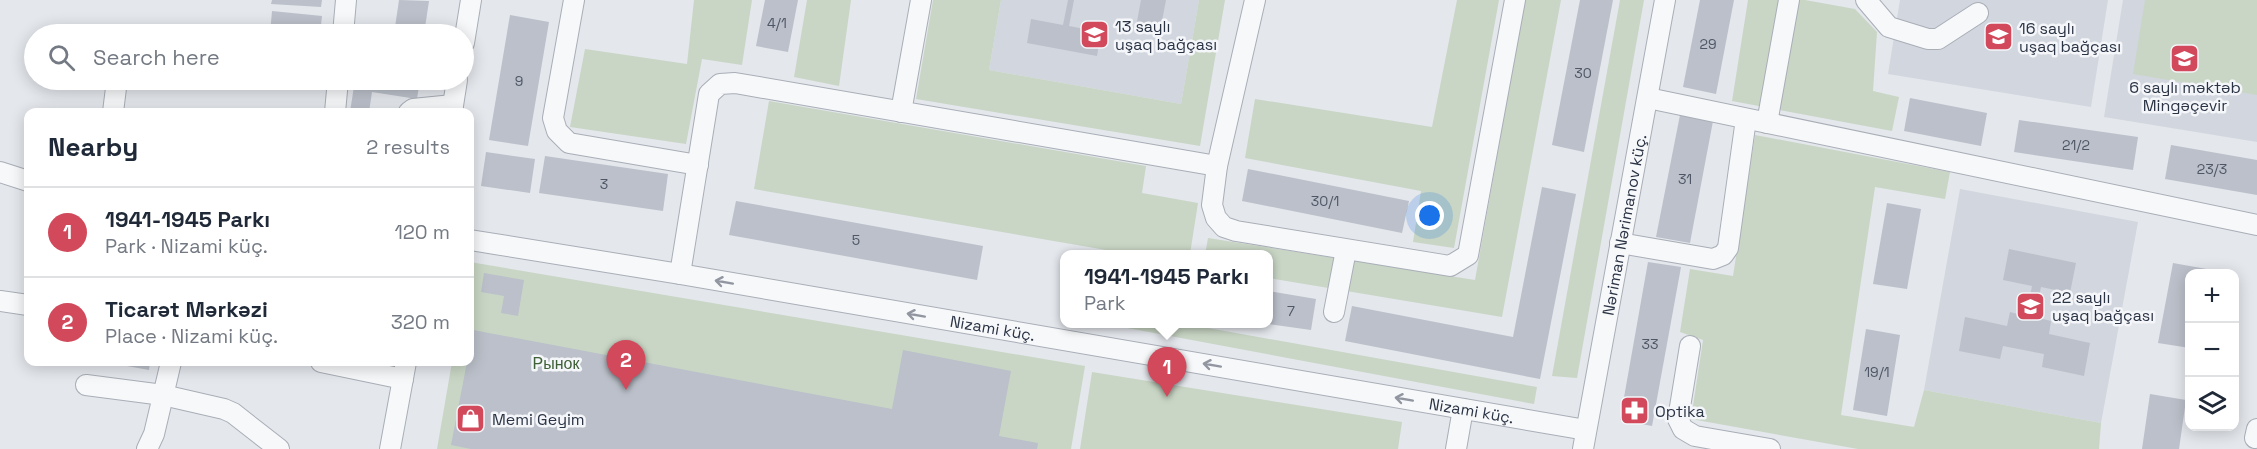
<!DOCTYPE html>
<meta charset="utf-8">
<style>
:root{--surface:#fff;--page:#f6f6f7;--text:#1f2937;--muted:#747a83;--line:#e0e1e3;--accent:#d1495b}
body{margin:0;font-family:"Space Grotesk",sans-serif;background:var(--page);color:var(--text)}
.controls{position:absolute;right:18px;bottom:18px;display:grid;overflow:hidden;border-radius:12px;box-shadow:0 3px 15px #0003}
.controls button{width:54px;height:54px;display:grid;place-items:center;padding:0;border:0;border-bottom:2px solid var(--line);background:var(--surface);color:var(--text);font:30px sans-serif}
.you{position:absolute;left:1430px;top:216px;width:21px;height:21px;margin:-15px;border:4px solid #fff;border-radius:50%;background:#1a73e8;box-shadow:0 0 0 9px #1a73e833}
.badge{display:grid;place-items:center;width:39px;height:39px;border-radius:50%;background:var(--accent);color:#fff;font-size:20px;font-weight:700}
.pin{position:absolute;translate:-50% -50px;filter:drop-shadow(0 2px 3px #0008)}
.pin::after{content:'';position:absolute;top:32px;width:21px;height:18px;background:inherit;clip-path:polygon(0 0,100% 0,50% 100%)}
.popup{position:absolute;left:1060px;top:250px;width:213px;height:78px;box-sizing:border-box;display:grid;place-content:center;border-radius:12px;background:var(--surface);filter:drop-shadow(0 2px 4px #0005);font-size:20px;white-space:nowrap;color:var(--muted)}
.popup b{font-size:22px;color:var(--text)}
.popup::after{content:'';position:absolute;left:50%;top:100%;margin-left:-12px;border:12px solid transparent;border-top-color:var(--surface)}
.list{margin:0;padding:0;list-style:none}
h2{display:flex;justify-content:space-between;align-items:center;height:78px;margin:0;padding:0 24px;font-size:26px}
h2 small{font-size:20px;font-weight:400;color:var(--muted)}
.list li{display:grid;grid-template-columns:39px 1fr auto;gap:18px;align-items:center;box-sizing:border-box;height:90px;padding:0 24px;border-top:2px solid var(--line)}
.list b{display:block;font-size:22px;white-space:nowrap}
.list p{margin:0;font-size:20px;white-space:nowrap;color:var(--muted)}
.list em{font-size:20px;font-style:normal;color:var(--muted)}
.icon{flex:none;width:33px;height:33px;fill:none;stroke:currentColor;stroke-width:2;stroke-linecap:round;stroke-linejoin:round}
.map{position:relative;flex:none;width:2257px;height:449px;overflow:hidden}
.search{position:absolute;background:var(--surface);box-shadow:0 3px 15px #0003;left:24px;top:24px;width:450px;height:66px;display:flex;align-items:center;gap:15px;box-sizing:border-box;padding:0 21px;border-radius:33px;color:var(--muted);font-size:22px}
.panel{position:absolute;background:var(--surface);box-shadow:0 3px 15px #0003;left:24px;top:108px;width:450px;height:258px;border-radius:12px}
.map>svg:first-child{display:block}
</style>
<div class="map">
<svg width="2257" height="449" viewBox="0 0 2257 449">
<rect width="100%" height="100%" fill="#e4e7ec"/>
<g fill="#d2d6de">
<polygon points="1001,0 1199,0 1181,104 989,70"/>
<polygon points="1900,0 2108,0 2091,107 1888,74"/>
<polygon points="2123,0 2257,0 2257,142 2104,117"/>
<polygon points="1960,189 2138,222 2101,423 1924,390"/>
</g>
<g fill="#c9d6c5">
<polygon points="694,0 752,0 742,65 702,59 686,144 570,127 585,49 687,64"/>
<polygon points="807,0 851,0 839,86 794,77"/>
<polygon points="933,0 1001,0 989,70 1181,104 1199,0 1225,0 1200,146 916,99"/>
<polygon points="1457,0 1499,0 1454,248 1413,242 1421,191 1245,158 1255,99 1432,127"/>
<polygon points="1525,0 1561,0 1502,317 1269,278 1269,255 1205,255 1208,238 1475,280"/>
<polygon points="1620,0 1644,0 1577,378 1552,376"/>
<polygon points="1748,0 1805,0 1855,9 1877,32 1873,91 1899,97 1892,131 1732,101"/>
<polygon points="2145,0 2257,0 2257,95 2133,74"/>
<polygon points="769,101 1146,166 1142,193 1198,203 1190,254 1129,254 754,189"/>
<polygon points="1755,135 1950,172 1945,199 1875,187 1841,415 1914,427 1924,390 2101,423 2099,449 1858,449 1691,419 1703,340 1680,332 1690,269 1733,276"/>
<polygon points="470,262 1085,366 1071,449 437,449 452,362 470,362"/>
<polygon points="1106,324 1186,324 1537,387 1534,404"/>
<polygon points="1092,372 1402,422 1398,449 1080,449"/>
</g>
<g fill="#bbc0ca">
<polygon points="272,0 322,0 321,7 271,4"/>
<polygon points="399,0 429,1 424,34 394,34"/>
<polygon points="765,0 798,0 788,52 756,46"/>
<polygon points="1068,0 1074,0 1069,26 1101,32 1097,56 1027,43 1031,19 1063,25"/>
<polygon points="1141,0 1166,0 1160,31 1136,27"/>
<polygon points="1580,0 1613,0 1584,152 1552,145"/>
<polygon points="1700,0 1734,0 1716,94 1683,87"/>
<polygon points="272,11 322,16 320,34 270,34"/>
<polygon points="510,15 549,22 528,146 489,140"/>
<polygon points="355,80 420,80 417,99 372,92 369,112 350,112"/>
<polygon points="1910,98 1987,113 1981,146 1904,131"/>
<polygon points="1680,115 1713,121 1690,243 1656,237"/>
<polygon points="2019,120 2138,137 2133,170 2014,152"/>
<polygon points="2171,145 2257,160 2257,195 2165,179"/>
<polygon points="486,152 535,159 530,193 481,186"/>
<polygon points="545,156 668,174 663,211 539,193"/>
<polygon points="1248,169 1409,201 1402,233 1242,201"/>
<polygon points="1542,187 1576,194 1540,379 1345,341 1352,306 1513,337"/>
<polygon points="736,201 983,246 977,280 729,235"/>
<polygon points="1887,203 1921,209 1907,289 1873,284"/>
<polygon points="2009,249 2076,263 2070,293 2041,287 2035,317 2051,321 2049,334 2090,343 2084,376 2042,367 2044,354 2003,346 2000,359 1959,351 1965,317 2007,326 2010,312 2026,316 2032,286 2003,280"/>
<polygon points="1648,262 1681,267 1652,426 1620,420"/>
<polygon points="2173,263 2212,270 2211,274 2190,274 2190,348 2158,343"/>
<polygon points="484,273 524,280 518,316 501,313 504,296 481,292"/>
<polygon points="1269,291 1316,299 1311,330 1269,324"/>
<polygon points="1866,329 1900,335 1887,416 1853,410"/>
<polygon points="473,330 892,409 903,350 1011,371 999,436 1038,443 1037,449 471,449 451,445 467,362 470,362"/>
<polygon points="105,362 150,362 149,370"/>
<polygon points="2150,394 2186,400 2179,449 2142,449"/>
</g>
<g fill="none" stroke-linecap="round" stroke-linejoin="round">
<defs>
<g id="minor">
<polyline points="574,0 553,118 557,131 569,143 698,165"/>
<polyline points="1255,0 1217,166 1212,205 1216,218 1224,227 1236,231 1450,266 1468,255 1515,0"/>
<polyline points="1866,0 1889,27 1928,39 1938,39 1978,13"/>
<polyline points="343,34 346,0"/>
<polyline points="464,43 471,0"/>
<polyline points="1648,98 2257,225"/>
<polyline points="113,112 117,80"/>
<polyline points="335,112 338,80"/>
<polyline points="409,112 413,109 453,105"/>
<polyline points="452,112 457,80"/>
<polyline points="901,112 921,0"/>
<polyline points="1767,123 1789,0"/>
<polyline points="0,172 28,181"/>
<path id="s1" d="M 470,240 L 680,274 L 1586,430"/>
<polyline points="1620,243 1713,259 1723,255 1728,248 1746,119"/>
<polyline points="680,274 709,94 720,84 735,83 1217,166"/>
<polyline points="0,301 28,305"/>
<polyline points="1334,312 1346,250"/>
<polyline points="1690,346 1678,419 1683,429 1695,436 1770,449"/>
<polyline points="321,362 403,379"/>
<polyline points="86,385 163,395 224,409 233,413 279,449"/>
<polyline points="2255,438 2257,429"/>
<polyline points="147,449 154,434 171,362"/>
<polyline points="390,449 406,362"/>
<polyline points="1456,449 1463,409"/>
<path id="s2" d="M 1583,449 L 1665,0"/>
</g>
</defs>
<use href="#minor" stroke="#a9aeb7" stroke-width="22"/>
<use href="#minor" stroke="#f7f8fa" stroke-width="20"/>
</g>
<defs><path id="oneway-shaft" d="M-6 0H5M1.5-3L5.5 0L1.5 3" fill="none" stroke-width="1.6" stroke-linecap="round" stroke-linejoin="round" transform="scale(1.5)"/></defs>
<g stroke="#9196a0">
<use href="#oneway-shaft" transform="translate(724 282) rotate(-170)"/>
<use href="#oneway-shaft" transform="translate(916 315) rotate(-170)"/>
<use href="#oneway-shaft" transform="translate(1212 365) rotate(-170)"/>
<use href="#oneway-shaft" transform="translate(1404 399) rotate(-170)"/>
</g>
<defs>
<symbol id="school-square" viewBox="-11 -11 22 22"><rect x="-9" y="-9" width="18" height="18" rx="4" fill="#d1495b" stroke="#f4f6f9"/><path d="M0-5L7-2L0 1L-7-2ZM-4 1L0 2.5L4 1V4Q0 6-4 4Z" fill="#fff"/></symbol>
<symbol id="pharmacy-square" viewBox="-11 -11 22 22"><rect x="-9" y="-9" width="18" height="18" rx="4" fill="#d1495b" stroke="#f4f6f9"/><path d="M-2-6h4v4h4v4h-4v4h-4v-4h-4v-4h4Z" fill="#fff"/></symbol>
<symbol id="shop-square" viewBox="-11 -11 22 22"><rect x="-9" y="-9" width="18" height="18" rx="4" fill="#d1495b" stroke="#f4f6f9"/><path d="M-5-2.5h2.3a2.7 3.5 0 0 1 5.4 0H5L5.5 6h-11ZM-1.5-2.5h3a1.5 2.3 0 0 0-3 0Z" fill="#fff"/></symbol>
</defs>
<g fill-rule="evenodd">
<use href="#school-square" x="1078" y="18" width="33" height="33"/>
<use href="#school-square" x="1982" y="20" width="33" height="33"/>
<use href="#school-square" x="2168" y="42" width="33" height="33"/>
<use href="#school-square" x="2014" y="290" width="33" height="33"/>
<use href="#pharmacy-square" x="1618" y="394" width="33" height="33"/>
<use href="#shop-square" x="454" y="402" width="33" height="33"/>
</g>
<g text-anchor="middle" stroke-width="5" stroke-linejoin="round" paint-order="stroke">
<g font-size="14" fill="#4f5766">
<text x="777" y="28">4/1</text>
<text x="1708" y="49">29</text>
<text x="1583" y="78">30</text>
<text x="519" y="86">9</text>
<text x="2076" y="150">21/2</text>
<text x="2212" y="174">23/3</text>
<text x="1685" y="184">31</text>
<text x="604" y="189">3</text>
<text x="1325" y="206">30/1</text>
<text x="856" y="245">5</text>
<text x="1291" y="316">7</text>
<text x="1650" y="349">33</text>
<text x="1877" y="377">19/1</text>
</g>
<g font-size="16" fill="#2b3445" stroke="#f4f6f9" text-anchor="start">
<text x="1115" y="32">13 saylı<tspan x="1115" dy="18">uşaq bağçası</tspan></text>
<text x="2019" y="34">16 saylı<tspan x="2019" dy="18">uşaq bağçası</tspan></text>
<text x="2185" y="93" text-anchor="middle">6 saylı məktəb<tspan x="2185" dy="18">Mingəçevir</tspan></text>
<text x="2052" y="303">22 saylı<tspan x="2052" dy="18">uşaq bağçası</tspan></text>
<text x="1655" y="417">Optika</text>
<text x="492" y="425">Memi Geyim</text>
</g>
<g font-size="16" fill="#2b3445" stroke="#f4f6f9">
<text dy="6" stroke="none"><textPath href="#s2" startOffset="228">Nəriman Nərimanov küç.</textPath></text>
<text dy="6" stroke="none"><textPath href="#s1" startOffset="530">Nizami küç.</textPath></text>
<text dy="6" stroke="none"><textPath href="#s1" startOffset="1016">Nizami küç.</textPath></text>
</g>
<g font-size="16" fill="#3f6138" stroke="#f4f6f9">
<text x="556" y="369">Рынок</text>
</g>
</g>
</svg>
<div class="controls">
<button>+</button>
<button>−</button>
<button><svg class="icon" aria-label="layers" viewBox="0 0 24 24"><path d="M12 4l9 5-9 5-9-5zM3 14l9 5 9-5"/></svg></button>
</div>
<div class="you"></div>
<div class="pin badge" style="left:1167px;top:397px">1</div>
<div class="popup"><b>1941-1945 Parkı</b>Park</div>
<div class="pin badge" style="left:626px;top:390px">2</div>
<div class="search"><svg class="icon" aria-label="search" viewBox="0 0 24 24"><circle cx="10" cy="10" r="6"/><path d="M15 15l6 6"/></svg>Search here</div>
<section class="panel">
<h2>Nearby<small>2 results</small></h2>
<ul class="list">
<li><span class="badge">1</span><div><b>1941-1945 Parkı</b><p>Park · Nizami küç.</p></div><em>120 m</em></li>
<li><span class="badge">2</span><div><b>Ticarət Mərkəzi</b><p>Place · Nizami küç.</p></div><em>320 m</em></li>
</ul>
</section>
</div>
